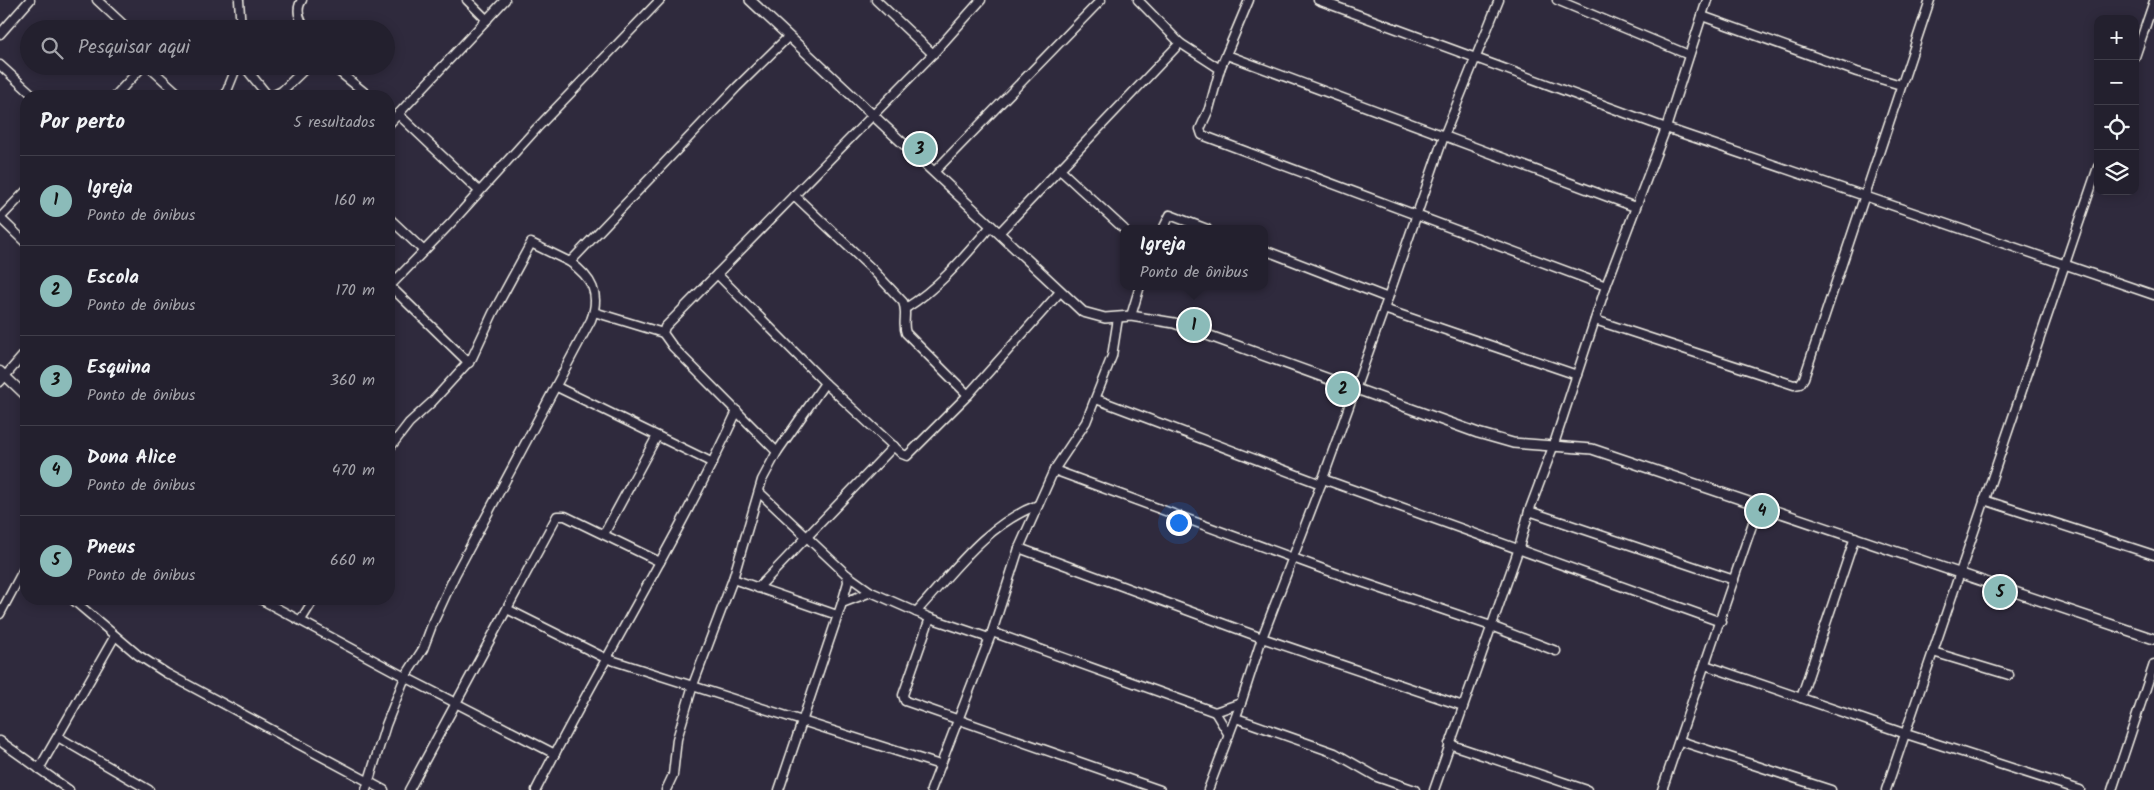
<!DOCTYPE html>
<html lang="pt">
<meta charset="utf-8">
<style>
:root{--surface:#23202e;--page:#2f2d3a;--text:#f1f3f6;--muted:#a3a3aa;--line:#403e4a;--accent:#8bbbb9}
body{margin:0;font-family:Kalam,sans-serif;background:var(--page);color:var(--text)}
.controls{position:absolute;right:15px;top:15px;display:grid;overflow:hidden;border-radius:10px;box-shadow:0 2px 12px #0003}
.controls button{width:45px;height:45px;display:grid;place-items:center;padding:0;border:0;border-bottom:1px solid var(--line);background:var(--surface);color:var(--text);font:25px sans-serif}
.you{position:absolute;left:1178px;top:522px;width:18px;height:18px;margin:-12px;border:4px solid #fff;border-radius:50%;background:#1a73e8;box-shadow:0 0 0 8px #1a73e833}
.badge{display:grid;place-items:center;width:32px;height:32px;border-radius:50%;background:var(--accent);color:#111;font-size:16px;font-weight:700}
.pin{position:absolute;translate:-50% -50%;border:2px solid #fff;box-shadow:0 1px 5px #0006}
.popup{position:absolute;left:1120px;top:225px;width:148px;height:65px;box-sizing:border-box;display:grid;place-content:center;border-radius:10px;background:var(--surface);filter:drop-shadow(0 1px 4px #0005);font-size:16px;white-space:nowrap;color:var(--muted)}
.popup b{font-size:19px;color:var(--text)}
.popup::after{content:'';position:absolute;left:50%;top:100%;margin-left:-10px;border:10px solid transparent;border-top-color:var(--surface)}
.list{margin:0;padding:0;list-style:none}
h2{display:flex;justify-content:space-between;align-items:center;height:65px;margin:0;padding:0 20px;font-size:21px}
h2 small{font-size:16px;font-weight:400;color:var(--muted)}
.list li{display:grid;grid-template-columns:32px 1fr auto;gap:15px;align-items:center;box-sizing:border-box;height:90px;padding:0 20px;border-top:1px solid var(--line)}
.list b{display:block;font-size:19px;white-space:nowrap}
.list p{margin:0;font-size:16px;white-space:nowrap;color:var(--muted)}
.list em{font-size:16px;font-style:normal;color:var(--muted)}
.icon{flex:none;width:28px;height:28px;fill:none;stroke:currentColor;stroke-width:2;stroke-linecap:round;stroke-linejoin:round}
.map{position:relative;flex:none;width:2154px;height:790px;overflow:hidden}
.search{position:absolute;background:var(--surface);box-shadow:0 2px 12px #0003;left:20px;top:20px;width:375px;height:55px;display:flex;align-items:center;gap:12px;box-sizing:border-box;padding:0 18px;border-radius:28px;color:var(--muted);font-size:19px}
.panel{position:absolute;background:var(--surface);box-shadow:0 2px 12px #0003;left:20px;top:90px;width:375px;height:515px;border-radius:20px}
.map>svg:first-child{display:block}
</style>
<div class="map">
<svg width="2154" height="790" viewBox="0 0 2154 790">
<rect width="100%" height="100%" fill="#2f2a3d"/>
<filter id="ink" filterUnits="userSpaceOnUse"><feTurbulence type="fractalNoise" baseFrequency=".02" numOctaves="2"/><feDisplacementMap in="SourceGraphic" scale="10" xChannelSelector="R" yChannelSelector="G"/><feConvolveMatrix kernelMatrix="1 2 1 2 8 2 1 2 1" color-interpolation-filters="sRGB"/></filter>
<g filter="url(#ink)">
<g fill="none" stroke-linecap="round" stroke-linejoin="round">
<defs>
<g id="minor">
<polyline points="97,0 128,29"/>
<polyline points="239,0 241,29"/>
<path d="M 302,0 C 295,10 300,19 305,29"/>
<polyline points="467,0 487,20"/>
<polyline points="876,0 933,54"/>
<polyline points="1138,0 1180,43 1220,69 1209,109 1200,129 1202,135 1606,286"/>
<polyline points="1318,0 1666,128 2154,295"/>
<polyline points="1557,0 1689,55"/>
<polyline points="1702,16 1857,72 1901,85"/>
<polyline points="0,34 30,0"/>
<polyline points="1227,55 1635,207"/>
<polyline points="2135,57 2154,1"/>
<polyline points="0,65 34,96"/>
<polyline points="148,66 181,96"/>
<polyline points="244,66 268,96"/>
<polyline points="332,66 369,96"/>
<polyline points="1220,69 1249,0"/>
<polyline points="115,96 143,66"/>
<polyline points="225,96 237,66"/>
<polyline points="272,96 282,91 308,66"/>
<polyline points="398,114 478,190"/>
<polyline points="389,124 505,0"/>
<polyline points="1059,169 1124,229"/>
<polyline points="934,172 1101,0"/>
<path d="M 794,195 L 873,270 L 903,302 C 908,313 902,323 906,333 L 968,395"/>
<polyline points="0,218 26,191"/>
<polyline points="0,218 26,243"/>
<polyline points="389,218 424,251"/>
<polyline points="1163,229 1170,215 1207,229"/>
<polyline points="999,233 1180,43"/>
<polyline points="1264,250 1388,298"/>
<polyline points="717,274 825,383 902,454 907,456 968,395 1060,292"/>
<polyline points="390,286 469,363"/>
<polyline points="389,287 453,221 537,128 660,0"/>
<path d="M 906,308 C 940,287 965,256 991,226"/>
<polyline points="1384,309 1577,375"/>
<polyline points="594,312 663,333"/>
<polyline points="1131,316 1140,286"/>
<polyline points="1595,320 1794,385 1800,384 1804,378 1930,0"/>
<polyline points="0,371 26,396"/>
<polyline points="0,382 26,352"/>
<polyline points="557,387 713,463"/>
<polyline points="1096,399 1321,484"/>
<polyline points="389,449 409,423 432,402 472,358 493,313 531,243 570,262 737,87 788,37"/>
<polyline points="777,452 673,347 663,333 665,327 933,54 981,0"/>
<polyline points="1054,470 1323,569 1491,626 1556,651"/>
<polyline points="1323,479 1721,622"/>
<polyline points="759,492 847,575 871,592 930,618 989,638"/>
<polyline points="1984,500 2154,555"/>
<polyline points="1529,511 1734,580"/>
<polyline points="604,534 657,436"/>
<polyline points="1019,548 1262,638 1463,706"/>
<polyline points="733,579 837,615"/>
<polyline points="758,588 894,446"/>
<polyline points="72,599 138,655 166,673 384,790"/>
<polyline points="260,599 405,677 555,754"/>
<polyline points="842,603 871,592"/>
<polyline points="507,609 605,658 940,765"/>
<path d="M 916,612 C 953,572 986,524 1038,505"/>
<polyline points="0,614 26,565"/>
<polyline points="930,618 903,695 905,701 1160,790"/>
<polyline points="301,620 314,599"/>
<polyline points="992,632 1215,712 1241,703"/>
<polyline points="1933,652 2009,675"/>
<polyline points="1705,665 1906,734 2080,790"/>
<polyline points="1801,698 1855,537"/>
<polyline points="1215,712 1229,735"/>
<polyline points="1236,718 1335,753 1377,777 1415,790"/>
<polyline points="58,737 149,790"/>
<polyline points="0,741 69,790"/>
<polyline points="1680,741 1831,790"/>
<polyline points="1449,744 1587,790"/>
<polyline points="39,769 115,636"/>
<path d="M 366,790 L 386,725 L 405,677 L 423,649 L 432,625 L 455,575 L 591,320 C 601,294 592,278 570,262"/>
<polyline points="409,790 557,516 565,516 660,562"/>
<path d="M 536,790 C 601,662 677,541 737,411"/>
<polyline points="666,790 673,775 677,739 693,685 733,579 762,480 777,452 825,383"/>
<polyline points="779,790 842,603 848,582 847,575"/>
<polyline points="931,790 992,632 1019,548 1054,470 1086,422 1112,356 1118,318"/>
<polyline points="1208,790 1241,703 1262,638 1321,484 1388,298 1444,136 1499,0"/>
<polyline points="1434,790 1519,548 1529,511 1553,447 1606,286 1666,128 1707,0"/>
<polyline points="1662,790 1759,505"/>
<polyline points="1886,790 2098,167"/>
<polyline points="2112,790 2154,664"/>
</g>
<polyline id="tertiary" points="750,0 1083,312 1105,318 1131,316 1174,323 1478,433 1513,443 1592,449 2154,639"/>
</defs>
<use href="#minor" stroke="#f4f1e8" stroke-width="11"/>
<use href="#tertiary" stroke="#f4f1e8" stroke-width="12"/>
<use href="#minor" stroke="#2f2a3d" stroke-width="8"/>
<use href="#tertiary" stroke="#2f2a3d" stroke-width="9"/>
</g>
</g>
</svg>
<div class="controls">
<button>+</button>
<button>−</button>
<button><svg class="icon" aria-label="locate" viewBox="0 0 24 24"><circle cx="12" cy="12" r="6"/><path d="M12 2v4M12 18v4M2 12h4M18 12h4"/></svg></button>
<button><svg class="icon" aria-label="layers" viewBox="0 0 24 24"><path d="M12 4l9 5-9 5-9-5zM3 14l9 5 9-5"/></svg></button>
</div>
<div class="you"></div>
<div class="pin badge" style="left:1194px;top:325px">1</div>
<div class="popup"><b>Igreja</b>Ponto de ônibus</div>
<div class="pin badge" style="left:1343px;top:389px">2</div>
<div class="pin badge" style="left:920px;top:149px">3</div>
<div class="pin badge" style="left:1762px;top:511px">4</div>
<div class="pin badge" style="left:2000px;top:592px">5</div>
<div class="search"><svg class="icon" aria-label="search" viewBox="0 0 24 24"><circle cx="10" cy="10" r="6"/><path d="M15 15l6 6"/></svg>Pesquisar aqui</div>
<section class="panel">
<h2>Por perto<small>5 resultados</small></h2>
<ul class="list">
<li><span class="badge">1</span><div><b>Igreja</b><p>Ponto de ônibus</p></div><em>160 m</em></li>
<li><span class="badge">2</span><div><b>Escola</b><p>Ponto de ônibus</p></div><em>170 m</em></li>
<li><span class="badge">3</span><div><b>Esquina</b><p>Ponto de ônibus</p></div><em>360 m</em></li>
<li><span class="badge">4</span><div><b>Dona Alice</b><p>Ponto de ônibus</p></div><em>470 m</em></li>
<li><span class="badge">5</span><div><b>Pneus</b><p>Ponto de ônibus</p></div><em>660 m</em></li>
</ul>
</section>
</div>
